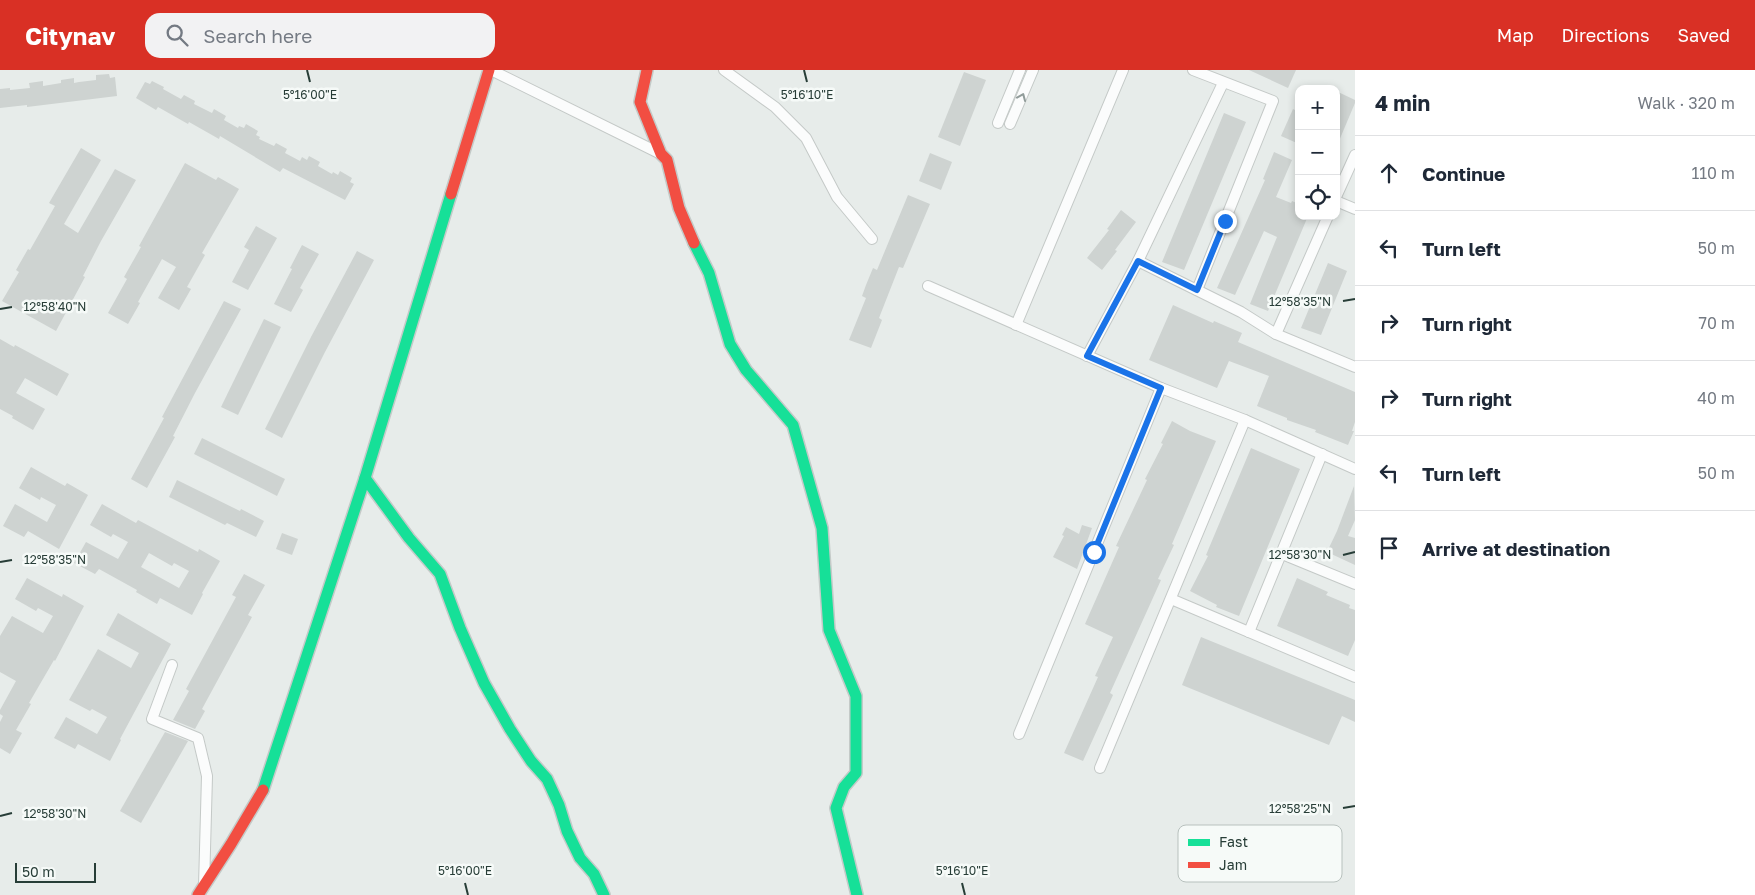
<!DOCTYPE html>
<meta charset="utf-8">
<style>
:root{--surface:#fff;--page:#f2f2f3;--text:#1f2937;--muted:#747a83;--line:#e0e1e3;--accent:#d93025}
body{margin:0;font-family:"Golos Text",sans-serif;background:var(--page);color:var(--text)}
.controls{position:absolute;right:15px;top:15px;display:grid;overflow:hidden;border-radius:10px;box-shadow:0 2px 8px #0003}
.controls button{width:45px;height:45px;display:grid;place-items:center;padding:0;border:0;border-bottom:1px solid var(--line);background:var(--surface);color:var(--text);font:25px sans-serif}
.scale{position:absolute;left:15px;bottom:12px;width:81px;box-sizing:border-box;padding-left:5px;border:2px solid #273d37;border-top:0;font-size:14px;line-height:18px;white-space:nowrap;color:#273d37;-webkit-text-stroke:4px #f6faf8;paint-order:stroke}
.stop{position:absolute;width:15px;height:15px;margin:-11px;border:4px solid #1a73e8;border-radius:50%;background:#fff}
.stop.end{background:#1a73e8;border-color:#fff;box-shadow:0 1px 5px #0008}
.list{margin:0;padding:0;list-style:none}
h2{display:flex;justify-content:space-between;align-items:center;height:65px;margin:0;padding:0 20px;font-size:21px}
h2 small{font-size:16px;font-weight:400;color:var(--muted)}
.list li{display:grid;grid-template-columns:32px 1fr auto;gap:15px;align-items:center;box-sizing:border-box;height:75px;padding:0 20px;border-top:1px solid var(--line)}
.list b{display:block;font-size:19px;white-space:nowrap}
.list em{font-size:16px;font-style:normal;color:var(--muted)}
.icon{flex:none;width:28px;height:28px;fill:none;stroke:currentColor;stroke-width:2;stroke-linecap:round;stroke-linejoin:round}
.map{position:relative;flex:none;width:1355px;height:825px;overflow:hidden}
header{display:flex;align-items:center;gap:30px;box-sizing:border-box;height:70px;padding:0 25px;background:var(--accent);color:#fff}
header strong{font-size:24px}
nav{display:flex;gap:28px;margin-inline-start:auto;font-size:18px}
.search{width:350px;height:45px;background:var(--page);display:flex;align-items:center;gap:12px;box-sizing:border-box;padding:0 18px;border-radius:15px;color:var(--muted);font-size:19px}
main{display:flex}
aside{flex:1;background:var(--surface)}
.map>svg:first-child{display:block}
</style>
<header>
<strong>Citynav</strong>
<div class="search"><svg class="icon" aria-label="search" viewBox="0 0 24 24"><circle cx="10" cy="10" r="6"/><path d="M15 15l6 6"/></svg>Search here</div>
<nav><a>Map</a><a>Directions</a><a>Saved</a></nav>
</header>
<main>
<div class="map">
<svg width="1355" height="825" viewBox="0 0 1355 825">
<rect width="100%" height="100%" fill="#e7ecea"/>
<g fill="#ced3d1" fill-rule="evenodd">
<polygon points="1249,0 1296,0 1288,18"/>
<polygon points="964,2 986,10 960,76 938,67"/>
<polygon points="109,4 110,8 115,7 117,26 27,37 27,35 0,38 0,19 10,18 10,20 30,18 29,13 43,11 43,16 61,13 61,10 74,8 74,13 79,12 96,10 96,5"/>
<polygon points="152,11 164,17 163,19 181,29 184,25 195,31 194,34 212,43 214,39 226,46 224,50 238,58 239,56 244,58 246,54 258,61 256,65 260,67 259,69 274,76 276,73 287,79 285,83 300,91 302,87 307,90 309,86 320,92 318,96 332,104 333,102 338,105 340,101 352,108 350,112 354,114 345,130 283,98 280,102 220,66 219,69 189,52 188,54 158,37 156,40 136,28 145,12 150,14"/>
<polygon points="1336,21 1355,30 1355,33 1336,78"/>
<polygon points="1293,39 1299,42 1299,74 1281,66"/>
<polygon points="1224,43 1246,52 1184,200 1162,192"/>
<polygon points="81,78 101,90 64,154 78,163 115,99 136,110 101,171 83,206 85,207 56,261 2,231 19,202 16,200 28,179 30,180 55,136 49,133"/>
<polygon points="1274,82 1292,90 1276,127 1291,133 1292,131 1299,134 1299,146 1308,146 1268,241 1250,234 1277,167 1264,161 1235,225 1217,218 1265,110 1263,109"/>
<polygon points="930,83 952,92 941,120 919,111"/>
<polygon points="185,93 216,110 218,107 239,119 202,183 205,185 187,217 191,219 179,240 158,228 176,197 162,189 138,232 140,233 128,254 108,243 127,209 124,207 141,177 139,176"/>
<polygon points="908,125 930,134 903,198 899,197 879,248 882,250 871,278 849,270 866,228 862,226 866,215 873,198 877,200"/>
<polygon points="1121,140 1136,152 1115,180 1117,181 1102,200 1087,188 1109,160 1107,159"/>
<polygon points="256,156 277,168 248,220 232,212 249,180 244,177"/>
<polygon points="302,175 319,184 300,218 303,220 291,242 274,234 292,199 290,198"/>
<polygon points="357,181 374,190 325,282 282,368 265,359 311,267"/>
<polygon points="1328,193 1347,201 1321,265 1301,258"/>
<polygon points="224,231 241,239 195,323 173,366 175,367 147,418 131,409 164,348 162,347"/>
<polygon points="1173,235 1213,253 1214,251 1242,263 1238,272 1355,322 1355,352 1352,361 1354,361 1348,375 1315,362 1316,360 1287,350 1287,348 1257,336 1269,306 1229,291 1217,318 1149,290"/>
<polygon points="264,249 281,257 238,345 221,337"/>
<polygon points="0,269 14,277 15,275 69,304 57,326 25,308 16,323 45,339 33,360 12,348 13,346 0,339"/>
<polygon points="1172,351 1190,361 1216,371 1172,474 1174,475 1158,509 1161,510 1110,623 1113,625 1083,691 1064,683 1098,607 1095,606 1113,567 1085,554 1119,477 1116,476 1147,410 1145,409 1163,374 1161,373"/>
<polygon points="202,368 285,409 277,426 194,384"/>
<polygon points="1251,378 1300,399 1239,546 1216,537 1217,535 1190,521 1208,486 1206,485"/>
<polygon points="31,397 65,416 67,413 88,425 59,479 28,461 24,467 3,456 15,434 47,452 56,435 41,427 40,430 19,418"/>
<polygon points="177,410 240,441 241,439 264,451 256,467 227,453 225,455 169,427"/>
<polygon points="1354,416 1355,450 1348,466 1355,468 1355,495 1327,482 1337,461"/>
<path d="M 102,434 L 136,453 L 138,450 L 198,482 L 199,479 L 220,491 L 202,523 L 203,524 L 192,545 L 160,528 L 157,534 L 136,522 L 137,520 L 99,499 L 95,504 L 74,493 L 86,472 L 118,489 L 128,472 L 113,464 L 111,467 L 90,455 ZM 149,483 L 172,496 L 174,493 L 189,501 L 179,518 L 141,497 Z"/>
<polygon points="1082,455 1092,458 1077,499 1053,487 1064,466 1062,465 1066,457 1079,464"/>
<polygon points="282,463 298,469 292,485 276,479"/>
<polygon points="244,504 265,515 248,545 252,547 202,639 205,641 195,659 173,650 189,621 186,619 236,527 232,525"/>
<polygon points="27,508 62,527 63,524 84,536 55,591 54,590 29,633 31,634 16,660 22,663 10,684 0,678 0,652 3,646 0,644 0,640 16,611 0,602 0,566 12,546 43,563 53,546 38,538 36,541 15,529"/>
<polygon points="1297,508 1328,522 1326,525 1350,535 1349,538 1355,540 1355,570 1348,586 1277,556"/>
<polygon points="118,543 171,574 120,669 121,670 110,691 78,674 75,679 54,668 66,647 97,664 107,647 92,639 90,641 69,630 98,579 131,598 139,583 106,565"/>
<polygon points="1201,567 1355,630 1355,652 1342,646 1329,675 1182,615"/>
<polygon points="165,662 188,671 141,753 120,741"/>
</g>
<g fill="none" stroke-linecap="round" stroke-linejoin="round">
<defs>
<g id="street">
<polyline points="491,0 661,84"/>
<polyline points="724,0 775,37 806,68 837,127 872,169"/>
<polyline points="1193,0 1273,31 1197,220"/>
<polyline points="998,53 1020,0"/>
<polyline points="1010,54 1033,0"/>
<polyline points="1336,127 1355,85"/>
<polyline points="1336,131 1355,139"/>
<polyline points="1138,191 1241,242 1276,264 1355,297"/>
<polyline points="928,216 1161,318 1245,350 1355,399"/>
<polyline points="1016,255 1123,0"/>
<polyline points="1276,264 1328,146"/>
<polyline points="1087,286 1138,191 1223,13"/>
<polyline points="1282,484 1355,514"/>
<polyline points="1171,529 1355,607"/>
<polyline points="1249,562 1322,384"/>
<polyline points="172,595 152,649 198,668 207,706 204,816"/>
<polyline points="1019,664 1161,318"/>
<polyline points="1100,698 1245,350"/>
</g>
<g id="fast">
<polyline points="694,173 709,203 730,274 746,300 793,355 822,458 829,560 856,626 856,703 844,717 836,738 857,825"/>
<polyline points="365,408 409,468 440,504 460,558 484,613 510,659 531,691 547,709 559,735 567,761 580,788 594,804 604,825"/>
<polyline points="263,720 365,408 451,124"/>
</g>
<g id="jam">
<polyline points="647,0 640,32 661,84 667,90 679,138 694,173"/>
<polyline points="451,124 489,0"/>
<polyline points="198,825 231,774 263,720"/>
</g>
</defs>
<use href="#street" stroke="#c4c9c7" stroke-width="12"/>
<use href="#fast" stroke="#c4cac8" stroke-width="14"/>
<use href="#jam" stroke="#c4cac8" stroke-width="14"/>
<use href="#street" stroke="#fbfcfc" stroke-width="10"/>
<use href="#fast" stroke="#16e098" stroke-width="11"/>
<use href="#jam" stroke="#f24e42" stroke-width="11"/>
</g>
<defs><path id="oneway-chevron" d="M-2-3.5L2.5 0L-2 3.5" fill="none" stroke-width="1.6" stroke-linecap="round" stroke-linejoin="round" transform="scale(1.25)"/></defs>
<use stroke="#919c9a" href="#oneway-chevron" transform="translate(1022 27) rotate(-67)"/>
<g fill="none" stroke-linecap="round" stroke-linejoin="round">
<polyline stroke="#1a73e8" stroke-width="6" points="1094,482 1161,318 1087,286 1138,191 1197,220 1225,151"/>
</g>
<path fill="none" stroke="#273d37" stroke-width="2" d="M 307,0 L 310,12M 804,0 L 807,12M 1343,231 L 1355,229M 0,239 L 12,237M 1343,485 L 1355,482M 0,492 L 12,490M 1343,738 L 1355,736M 0,746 L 12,743M 465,813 L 468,825M 962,813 L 965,825"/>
<rect x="1178" y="755" width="164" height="57" rx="8" fill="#f6faf8" stroke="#b8c1be" stroke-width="1"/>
<rect x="1188" y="769" width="22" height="7" fill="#16e098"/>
<rect x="1188" y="792" width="22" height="6" fill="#f24e42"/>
<g font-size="14" fill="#273d37">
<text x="1219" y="777">Fast</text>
<text x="1219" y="800">Jam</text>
</g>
<g font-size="12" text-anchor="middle" fill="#273d37" stroke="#f6faf8" stroke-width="5" stroke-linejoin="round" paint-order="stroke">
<text x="310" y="29">5°16'00"E</text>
<text x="807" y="29">5°16'10"E</text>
<text x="1300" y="236">12°58'35"N</text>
<text x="55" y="241">12°58'40"N</text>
<text x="1300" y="489">12°58'30"N</text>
<text x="55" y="494">12°58'35"N</text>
<text x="1300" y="743">12°58'25"N</text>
<text x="55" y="748">12°58'30"N</text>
<text x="465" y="805">5°16'00"E</text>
<text x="962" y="805">5°16'10"E</text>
</g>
</svg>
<div class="controls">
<button>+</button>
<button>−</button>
<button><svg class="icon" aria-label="locate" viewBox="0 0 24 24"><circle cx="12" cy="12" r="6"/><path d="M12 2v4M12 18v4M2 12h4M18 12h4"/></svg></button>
</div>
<div class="scale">50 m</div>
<div class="stop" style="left:1094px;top:482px"></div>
<div class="stop end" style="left:1225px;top:151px"></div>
</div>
<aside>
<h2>4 min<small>Walk · 320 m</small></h2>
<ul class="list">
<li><svg class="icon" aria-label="ahead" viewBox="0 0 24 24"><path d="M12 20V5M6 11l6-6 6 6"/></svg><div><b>Continue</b></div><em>110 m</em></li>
<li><svg class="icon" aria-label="left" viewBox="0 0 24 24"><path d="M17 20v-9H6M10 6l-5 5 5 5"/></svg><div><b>Turn left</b></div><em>50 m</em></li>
<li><svg class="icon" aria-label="right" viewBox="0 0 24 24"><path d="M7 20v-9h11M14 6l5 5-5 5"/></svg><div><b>Turn right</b></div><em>70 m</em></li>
<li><svg class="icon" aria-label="right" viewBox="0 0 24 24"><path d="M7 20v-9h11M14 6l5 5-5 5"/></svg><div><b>Turn right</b></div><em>40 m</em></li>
<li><svg class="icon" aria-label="left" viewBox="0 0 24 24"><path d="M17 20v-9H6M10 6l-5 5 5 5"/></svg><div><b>Turn left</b></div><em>50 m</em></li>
<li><svg class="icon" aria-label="arrive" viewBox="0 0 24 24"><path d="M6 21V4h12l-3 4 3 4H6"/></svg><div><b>Arrive at destination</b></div></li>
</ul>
</aside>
</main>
